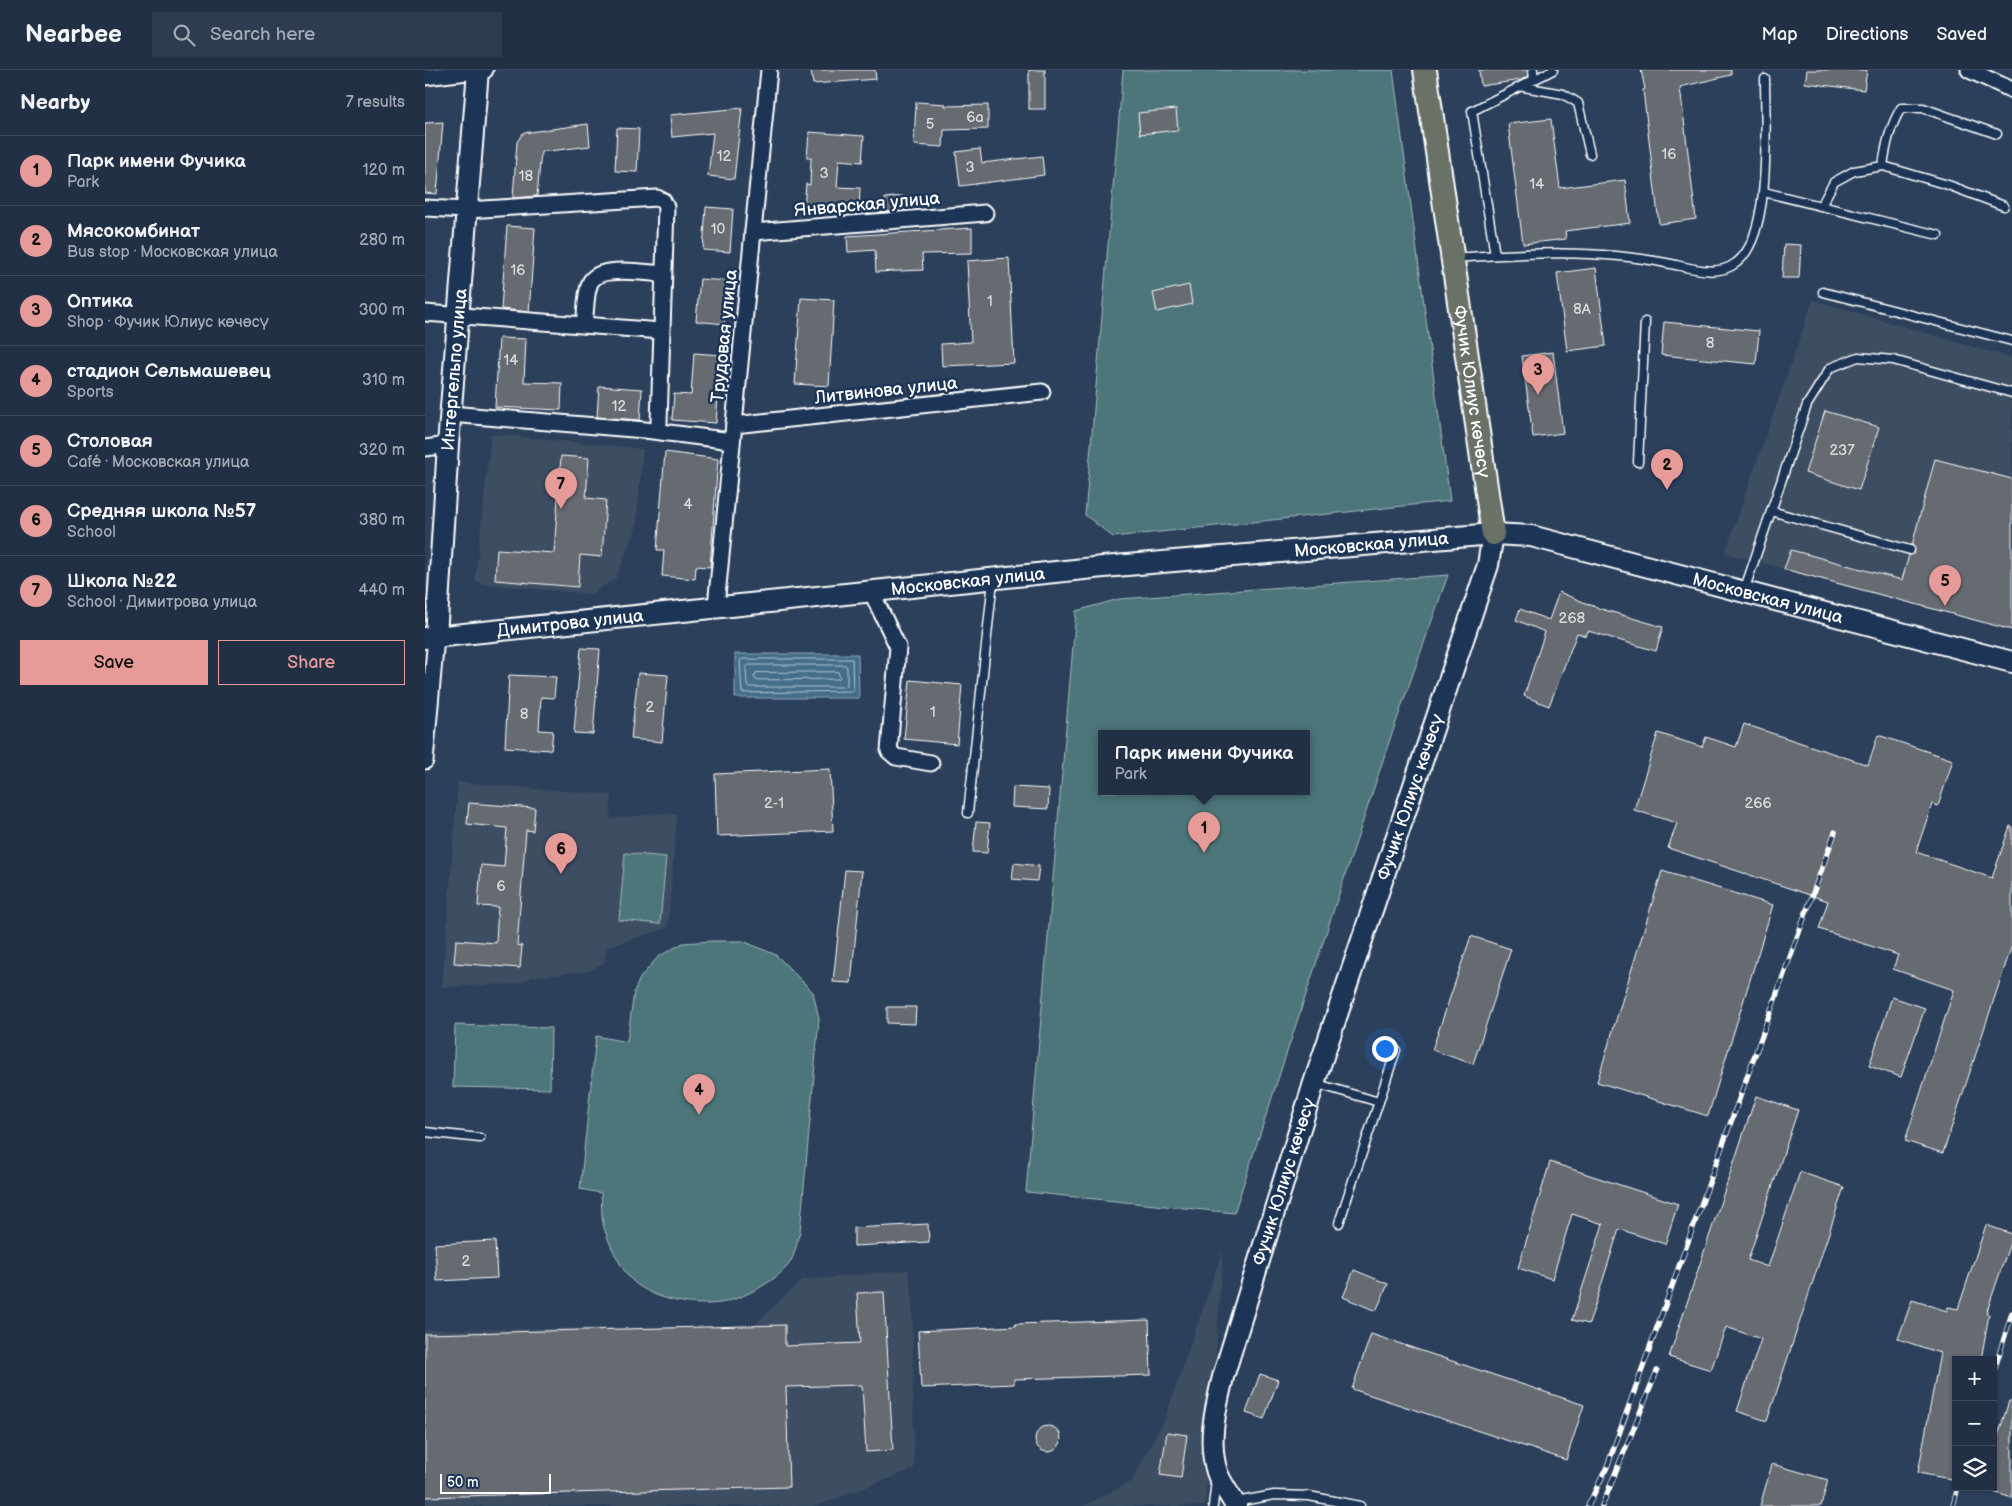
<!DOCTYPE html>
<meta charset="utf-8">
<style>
:root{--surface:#213045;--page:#2d3c50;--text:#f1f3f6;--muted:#a2a9b3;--line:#3e4b5e;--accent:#e69b98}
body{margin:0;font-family:"Balsamiq Sans",sans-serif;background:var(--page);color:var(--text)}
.controls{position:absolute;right:15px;bottom:15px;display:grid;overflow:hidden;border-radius:0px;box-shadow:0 1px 4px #0004}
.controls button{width:45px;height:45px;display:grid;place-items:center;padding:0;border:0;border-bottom:1px solid var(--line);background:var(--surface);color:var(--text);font:25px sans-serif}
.scale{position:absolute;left:15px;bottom:12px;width:111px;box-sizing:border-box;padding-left:5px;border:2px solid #fff;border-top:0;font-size:14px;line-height:18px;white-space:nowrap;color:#fff;-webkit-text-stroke:4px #1d3557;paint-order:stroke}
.you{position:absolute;left:959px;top:978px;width:18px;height:18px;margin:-12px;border:4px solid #fff;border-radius:50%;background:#1a73e8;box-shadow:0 0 0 8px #1a73e833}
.badge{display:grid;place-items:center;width:32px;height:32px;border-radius:50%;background:var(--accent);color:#111;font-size:16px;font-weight:700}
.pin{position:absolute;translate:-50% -41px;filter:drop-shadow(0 1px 2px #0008)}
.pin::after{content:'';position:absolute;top:26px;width:18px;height:15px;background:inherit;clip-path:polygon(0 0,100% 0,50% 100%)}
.popup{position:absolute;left:673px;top:660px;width:212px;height:65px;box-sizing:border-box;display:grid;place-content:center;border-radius:0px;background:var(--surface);filter:drop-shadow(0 1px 4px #0005);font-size:16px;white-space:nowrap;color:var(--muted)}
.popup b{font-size:19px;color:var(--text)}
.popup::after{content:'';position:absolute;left:50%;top:100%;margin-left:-10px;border:10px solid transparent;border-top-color:var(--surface)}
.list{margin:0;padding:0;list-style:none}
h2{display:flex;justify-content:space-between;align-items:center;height:65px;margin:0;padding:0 20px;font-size:21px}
h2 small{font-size:16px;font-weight:400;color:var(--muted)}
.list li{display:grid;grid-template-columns:32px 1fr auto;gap:15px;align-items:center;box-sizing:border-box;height:70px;padding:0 20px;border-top:1px solid var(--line)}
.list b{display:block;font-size:19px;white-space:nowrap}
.list p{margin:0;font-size:16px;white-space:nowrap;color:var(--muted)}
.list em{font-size:16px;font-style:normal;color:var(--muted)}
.actions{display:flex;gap:10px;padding:15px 20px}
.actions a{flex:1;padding:11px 0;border:1px solid var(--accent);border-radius:0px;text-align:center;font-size:18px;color:var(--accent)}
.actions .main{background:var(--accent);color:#111}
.icon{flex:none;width:28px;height:28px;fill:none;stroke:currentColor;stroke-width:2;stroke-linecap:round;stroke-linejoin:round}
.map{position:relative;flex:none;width:1587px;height:1436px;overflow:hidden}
header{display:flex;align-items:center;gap:30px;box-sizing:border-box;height:70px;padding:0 25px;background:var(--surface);border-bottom:1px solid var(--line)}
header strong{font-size:24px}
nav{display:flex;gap:28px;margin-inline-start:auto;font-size:18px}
.search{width:350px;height:45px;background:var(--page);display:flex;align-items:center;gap:12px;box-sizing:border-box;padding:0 18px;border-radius:0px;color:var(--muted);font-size:19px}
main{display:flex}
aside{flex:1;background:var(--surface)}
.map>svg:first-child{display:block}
</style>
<header>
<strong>Nearbee</strong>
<div class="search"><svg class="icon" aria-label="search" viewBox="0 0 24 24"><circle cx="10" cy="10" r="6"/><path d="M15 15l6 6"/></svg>Search here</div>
<nav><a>Map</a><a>Directions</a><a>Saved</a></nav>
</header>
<main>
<aside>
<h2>Nearby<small>7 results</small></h2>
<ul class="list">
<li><span class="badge">1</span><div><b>Парк имени Фучика</b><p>Park</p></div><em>120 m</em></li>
<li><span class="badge">2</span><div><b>Мясокомбинат</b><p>Bus stop · Московская улица</p></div><em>280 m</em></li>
<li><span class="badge">3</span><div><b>Оптика</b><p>Shop · Фучик Юлиус көчөсү</p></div><em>300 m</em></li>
<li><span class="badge">4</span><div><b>стадион Сельмашевец</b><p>Sports</p></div><em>310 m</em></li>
<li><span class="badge">5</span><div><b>Столовая</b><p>Café · Московская улица</p></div><em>320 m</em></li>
<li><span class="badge">6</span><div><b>Средняя школа №57</b><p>School</p></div><em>380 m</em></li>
<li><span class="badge">7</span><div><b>Школа №22</b><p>School · Димитрова улица</p></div><em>440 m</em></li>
</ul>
<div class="actions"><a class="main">Save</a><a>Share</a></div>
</aside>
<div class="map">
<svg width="1587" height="1436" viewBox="0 0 1587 1436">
<rect width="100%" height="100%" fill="#2c405c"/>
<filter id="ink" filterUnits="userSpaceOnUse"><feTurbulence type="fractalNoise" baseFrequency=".02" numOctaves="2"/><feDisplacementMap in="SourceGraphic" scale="10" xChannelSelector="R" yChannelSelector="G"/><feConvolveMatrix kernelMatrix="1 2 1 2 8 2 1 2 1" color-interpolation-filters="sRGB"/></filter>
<g filter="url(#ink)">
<g fill="#3d4d62">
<polygon points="1388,230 1587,288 1587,561 1300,483"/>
<polygon points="66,364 218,379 211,459 191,508 166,524 59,514 50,511"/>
<polygon points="33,712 187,725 185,749 238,743 252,745 243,858 182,877 179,893 164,901 108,907 92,914 17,917"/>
<polygon points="798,1180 780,1436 658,1436 706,1412 740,1348"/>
<polygon points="483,1200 487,1223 489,1399 392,1436 0,1436 0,1260 328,1256 377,1210"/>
</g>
<g fill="#4e767a" stroke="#a6babc" fill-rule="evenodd">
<polygon points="698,0 968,0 1025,431 688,467 660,445"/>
<path d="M 1023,505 L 964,672 L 809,1143 L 601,1122 L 651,541 L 694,529 ZM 882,664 L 882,722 L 676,722 L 676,664 Z"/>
<polygon points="200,783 241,787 235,854 194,850"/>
<path d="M 287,871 L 318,871 L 351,885 L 388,922 L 394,949 L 375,1162 C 372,1171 370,1186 364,1194 C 352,1211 315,1230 295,1233 C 267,1237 222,1229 203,1206 C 193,1192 182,1170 178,1154 C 176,1144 177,1133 176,1123 L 155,1119 L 171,966 L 202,972 L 209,922 L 215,908 L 233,887 L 258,873 Z"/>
<polygon points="30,955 126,958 125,1019 28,1017"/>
</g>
<polygon fill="#446e8a" stroke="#8fa8b9" points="310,584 433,584 434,628 310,628"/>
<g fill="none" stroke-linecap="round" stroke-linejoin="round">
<g stroke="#b4c5d0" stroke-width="1">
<polygon points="318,589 427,589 428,621 317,623 315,591"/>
<polygon points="324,595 420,595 422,597 422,615 420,617 324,617 322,615 321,598"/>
<polygon points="413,602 415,607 413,609 331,610 329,607 331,603"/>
</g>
</g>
<g fill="#666a71" stroke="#fff">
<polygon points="386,0 450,0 451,9 388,14"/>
<rect x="604" y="0" width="16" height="39"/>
<polygon points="1054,0 1102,0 1103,6 1096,10 1056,16"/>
<polygon points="1216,0 1306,0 1306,5 1255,17 1271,149 1234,154 1218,20 1220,19"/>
<polygon points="1382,0 1442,0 1439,20 1380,13"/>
<polygon points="491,32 521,34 520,36 563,35 563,59 519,60 518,77 489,75"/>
<polygon points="317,38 309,109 283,106 288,63 247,67 245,45"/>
<polygon points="751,39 753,60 715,64 713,43"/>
<polygon points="1126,49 1135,118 1200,110 1205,153 1140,161 1141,169 1098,174 1083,54"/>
<polygon points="18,52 12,124 0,123 0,53"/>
<polygon points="163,54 165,76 116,82 112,126 88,128 92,72 98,63"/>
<polygon points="192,58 214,59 212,102 190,101"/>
<polygon points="384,62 439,66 437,92 414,90 412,117 435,118 434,142 379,139 381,114 385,115 386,88 382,88"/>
<polygon points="555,79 557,93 617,86 619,105 535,116 531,82"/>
<polygon points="478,126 479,140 461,142 460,128"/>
<polygon points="281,137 308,139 305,182 278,180"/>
<polygon points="82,156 110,158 104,242 76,239"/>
<polygon points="547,158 547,183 497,184 498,200 451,202 450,180 423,182 422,166"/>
<polygon points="1359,174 1376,175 1374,208 1357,208"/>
<polygon points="584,188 589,293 517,296 516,274 546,272 542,191"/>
<polygon points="1171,198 1181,276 1142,281 1132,203"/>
<polygon points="275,209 302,211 299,254 271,251"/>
<polygon points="764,215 767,234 732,242 728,223"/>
<polygon points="376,228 409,230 404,316 370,314"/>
<polygon points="1239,252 1334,261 1331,294 1236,285"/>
<polygon points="74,268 101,269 99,312 137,313 136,340 70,337"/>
<polygon points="1128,282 1138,363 1108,367 1097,286"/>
<polygon points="269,283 296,285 291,353 247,350 249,324 266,325"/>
<polygon points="174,316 217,319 215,350 172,347"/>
<polygon points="1400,341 1454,357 1434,420 1380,403"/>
<polygon points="240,382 293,389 285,497 271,496 270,509 237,506 239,480 232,480"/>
<polygon points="136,386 164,388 161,428 181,430 177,487 155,485 153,517 70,510 72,479 129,483"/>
<polygon points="1510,389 1587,409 1587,560 1359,499 1366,480 1477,510 1484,485 1490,481 1487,475"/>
<polygon points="1134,522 1173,538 1238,557 1231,581 1163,561 1161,566 1152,563 1124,636 1099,626 1120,562 1091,550 1095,539 1124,550"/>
<polygon points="156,578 175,579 168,664 149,663"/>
<polygon points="213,603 243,605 237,672 206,669"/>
<polygon points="84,605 131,607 129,628 116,627 114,660 128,661 126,680 80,677"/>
<polygon points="485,610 537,615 532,674 479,669"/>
<polygon points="1319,654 1443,695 1453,665 1528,690 1513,736 1507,734 1491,782 1567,808 1585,756 1587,756 1587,875 1518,1083 1480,1071 1529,920 1468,899 1473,885 1394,859 1403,831 1243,778 1252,753 1209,740 1233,663 1277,677 1281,667 1311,677"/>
<polygon points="405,699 408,761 292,766 290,704"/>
<polygon points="588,717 624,719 623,739 587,737"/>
<polygon points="44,733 110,738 108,761 101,760 92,875 97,876 95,898 29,893 31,870 71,873 73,837 53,836 56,795 79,797 82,758 42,754"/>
<polygon points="551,752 565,753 562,783 548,782"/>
<polygon points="589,793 614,796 612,811 587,809"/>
<polygon points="420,800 437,801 426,913 408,912"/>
<polygon points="1237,801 1348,835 1283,1046 1172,1012"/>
<polygon points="1046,866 1086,879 1048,994 1007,980"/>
<polygon points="1467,927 1500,938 1476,1007 1444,996"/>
<polygon points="462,937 491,937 490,954 462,953"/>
<polygon points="1331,1026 1373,1040 1323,1190 1343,1197 1375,1102 1419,1117 1342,1351 1312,1341 1336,1269 1301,1257 1286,1300 1244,1287"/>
<polygon points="1125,1092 1253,1134 1240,1174 1194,1159 1164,1254 1147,1250 1178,1154 1147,1144 1127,1209 1093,1198"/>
<polygon points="503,1154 504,1172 429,1176 429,1158"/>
<polygon points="1561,1155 1587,1164 1587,1167 1561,1244 1564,1244 1556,1290 1531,1290 1531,1410 1493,1403 1515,1283 1473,1269 1487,1230 1522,1241 1523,1237 1533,1239"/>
<polygon points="70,1171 72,1208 12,1211 10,1174"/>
<polygon points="929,1200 963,1214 951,1241 918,1227"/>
<polygon points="459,1222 468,1380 441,1382 437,1315 361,1317 364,1417 0,1427 0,1264 360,1255 360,1276 435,1273 432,1223"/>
<polygon points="724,1250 726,1305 589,1309 589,1314 496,1318 493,1261 591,1256 590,1254"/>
<polygon points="946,1264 1159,1335 1141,1390 927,1319"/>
<polygon points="835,1304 853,1310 839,1349 821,1343"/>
<polygon points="1584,1331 1587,1331 1587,1428 1568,1422 1568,1381"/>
<circle cx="623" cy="1369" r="13"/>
<polygon points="742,1362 762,1365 756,1408 735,1405"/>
<polygon points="1347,1394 1403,1410 1396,1436 1335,1436"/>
</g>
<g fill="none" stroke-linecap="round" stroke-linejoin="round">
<defs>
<g id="lane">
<polyline points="1108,0 1109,10"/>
<polyline points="1099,17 1138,24 1153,33 1165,84"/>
<path d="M 1458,96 C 1461,74 1465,57 1476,38 L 1498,38 L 1572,64"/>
<polyline points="1339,122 1513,165"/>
<polyline points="1396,136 1409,112 1429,101 1458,96 1523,115 1579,136"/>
<polyline points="1070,185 1047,41 1128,0"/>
<path d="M 1029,188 C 1100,183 1171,179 1241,193 C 1263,197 1292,208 1311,193 C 1348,166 1340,52 1340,9"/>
<polyline points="1398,222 1587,271"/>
<polyline points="1213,392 1220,252"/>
<polyline points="1346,441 1485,480"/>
<polyline points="1319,521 1382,335 1405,298 1433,287 1468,290 1587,323"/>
<polyline points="543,743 568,510"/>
<polyline points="889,1013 954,1032"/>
<polyline points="0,1062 55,1068"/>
<polyline points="914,1153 971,980"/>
<polyline points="811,1432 849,1425 884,1426 935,1436"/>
<polyline points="788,1436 791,1411"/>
</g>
<g id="street">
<polyline points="1544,0 1587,20"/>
<polyline points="0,7 60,0"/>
<polyline points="0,138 42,140 232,128 238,131 241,137 234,353"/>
<polyline points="328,162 560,143"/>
<polyline points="0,243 236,261"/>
<path d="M 159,255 C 161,243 160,224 165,213 C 173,194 221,203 238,204"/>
<polyline points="25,344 220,360 307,371"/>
<polyline points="309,355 617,322"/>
<polyline points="0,378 23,375"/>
<polyline points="446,521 473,577 464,681 471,687 506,693"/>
<polyline points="291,536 344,0"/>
<polyline points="0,691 11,567"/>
</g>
<g id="secondary">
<path id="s1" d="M 11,567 L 23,375 L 53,0"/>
<path id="s2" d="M 0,568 L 678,497 L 1068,464 L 1106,466 L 1587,592"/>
<path id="s3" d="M 811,1436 C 805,1425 796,1414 792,1402 C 782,1370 791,1338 798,1307 L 889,1013 L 1063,495 L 1068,464"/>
</g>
<g id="primary">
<path id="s4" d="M 1000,0 L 1068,464"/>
</g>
</defs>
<use href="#lane" stroke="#fff" stroke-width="11"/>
<use href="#street" stroke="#fff" stroke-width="19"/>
<use href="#secondary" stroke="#fff" stroke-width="24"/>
<use href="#primary" stroke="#fff" stroke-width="26"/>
<use href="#lane" stroke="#1d3557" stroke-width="8"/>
<use href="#street" stroke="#1d3557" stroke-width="15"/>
<use href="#secondary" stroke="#1d3557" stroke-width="20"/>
<use href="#primary" stroke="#6a7166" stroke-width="22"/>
<defs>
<g id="rail">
<polyline points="1568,1304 1587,1243"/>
<polyline points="1163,1436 1182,1397 1410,762"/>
<polyline points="1177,1436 1232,1301"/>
<polyline points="1528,1436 1533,1417"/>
</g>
</defs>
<use href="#rail" stroke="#fff" stroke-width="5.5"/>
<use href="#rail" stroke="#1d3557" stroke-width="4" stroke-dasharray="11" stroke-linecap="butt"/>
</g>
</g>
<g text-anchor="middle" stroke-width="5" stroke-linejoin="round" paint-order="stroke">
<g font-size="15" fill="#d9dadc">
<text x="550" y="52">6a</text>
<text x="505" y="59">5</text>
<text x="1244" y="89">16</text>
<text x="299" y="91">12</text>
<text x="545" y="102">3</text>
<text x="399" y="108">3</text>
<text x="101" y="111">18</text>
<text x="1112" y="119">14</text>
<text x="293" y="164">10</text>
<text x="93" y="205">16</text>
<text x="565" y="236">1</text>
<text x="1157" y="244">8А</text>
<text x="1285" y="278">8</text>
<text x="86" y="295">14</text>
<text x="194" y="341">12</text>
<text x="1417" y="385">237</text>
<text x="263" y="439">4</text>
<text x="1147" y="553">268</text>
<text x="225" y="642">2</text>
<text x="508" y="647">1</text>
<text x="99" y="649">8</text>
<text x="349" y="738">2-1</text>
<text x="1333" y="738">266</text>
<text x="76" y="821">6</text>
<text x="41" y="1196">2</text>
</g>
<g font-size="18" fill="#fff" stroke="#1d3557">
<text transform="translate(442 134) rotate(-5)" y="6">Январская улица</text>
<text transform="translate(299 266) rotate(-84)" y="6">Трудовая улица</text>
<text dy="6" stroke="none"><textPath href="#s1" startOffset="268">Интергельпо улица</textPath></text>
<text transform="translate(461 320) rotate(-6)" y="6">Литвинова улица</text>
<text dy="6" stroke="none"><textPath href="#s4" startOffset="325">Фучик Юлиус көчөсү</textPath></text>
<text dy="6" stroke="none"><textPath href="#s2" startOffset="951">Московская улица</textPath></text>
<text dy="6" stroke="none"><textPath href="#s2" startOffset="546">Московская улица</textPath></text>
<text dy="6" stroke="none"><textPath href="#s2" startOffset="1356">Московская улица</textPath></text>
<text dy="6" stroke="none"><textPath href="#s2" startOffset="146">Димитрова улица</textPath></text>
<text dy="6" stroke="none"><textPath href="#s3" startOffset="745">Фучик Юлиус көчөсү</textPath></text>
<text dy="6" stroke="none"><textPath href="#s3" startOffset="340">Фучик Юлиус көчөсү</textPath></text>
</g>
</g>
</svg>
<div class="controls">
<button>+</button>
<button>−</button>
<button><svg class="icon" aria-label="layers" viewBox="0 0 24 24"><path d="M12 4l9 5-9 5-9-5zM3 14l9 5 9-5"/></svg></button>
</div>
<div class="scale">50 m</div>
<div class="you"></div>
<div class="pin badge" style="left:779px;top:783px">1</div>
<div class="popup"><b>Парк имени Фучика</b>Park</div>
<div class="pin badge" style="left:1242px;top:420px">2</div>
<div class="pin badge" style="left:1113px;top:325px">3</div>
<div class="pin badge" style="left:274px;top:1045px">4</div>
<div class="pin badge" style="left:1520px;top:536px">5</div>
<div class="pin badge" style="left:136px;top:804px">6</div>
<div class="pin badge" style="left:136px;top:439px">7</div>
</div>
</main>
